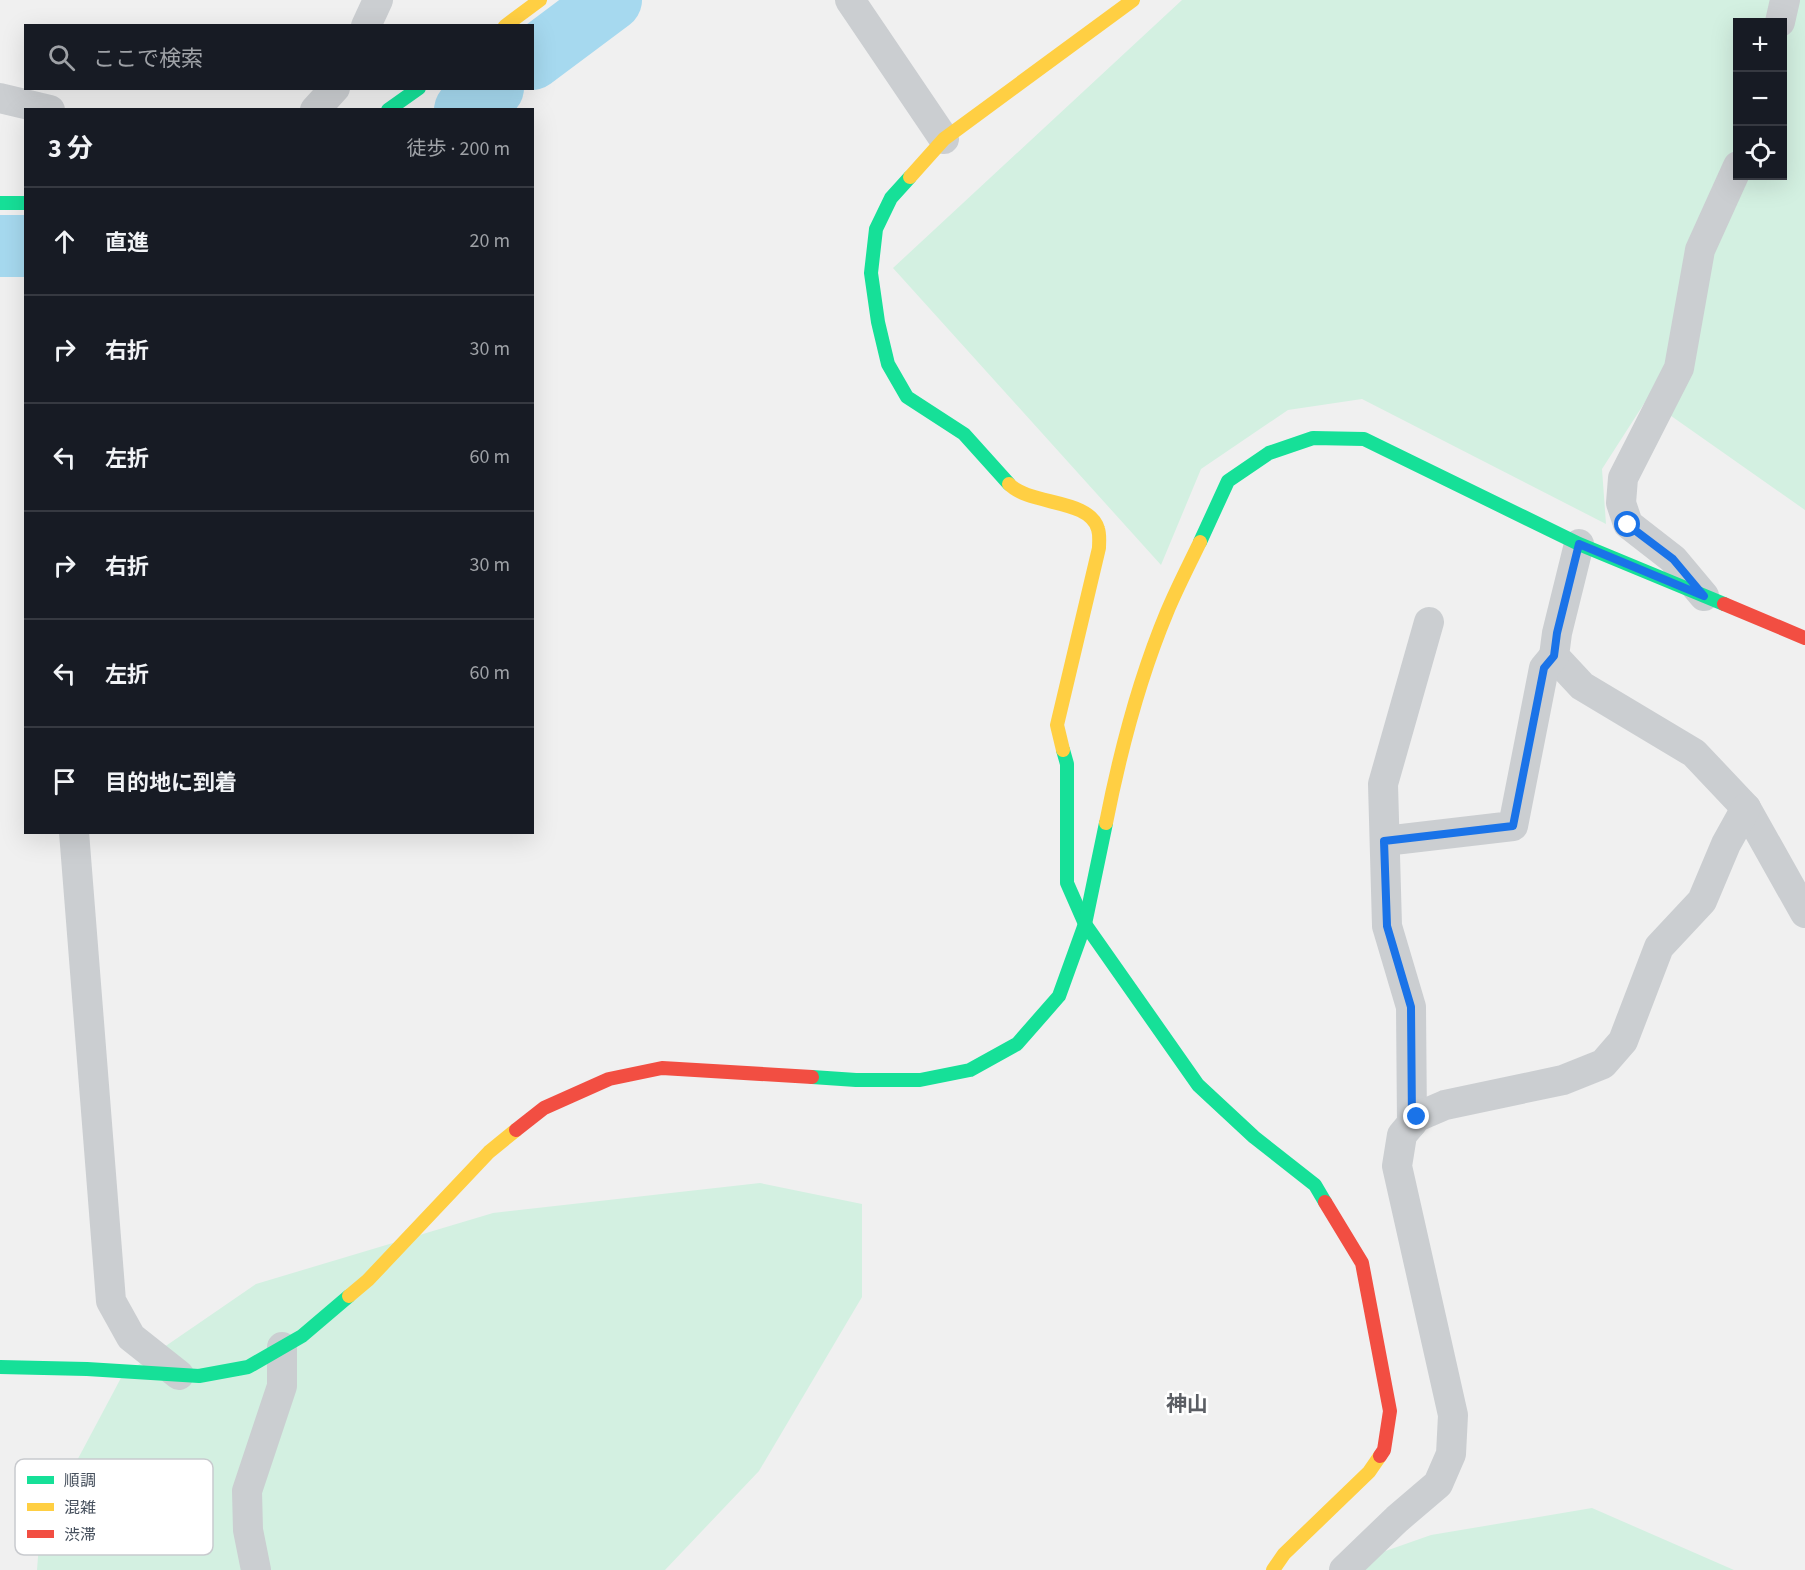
<!DOCTYPE html>
<html lang="ja">
<meta charset="utf-8">
<style>
:root{--surface:#171b24;--page:#20242c;--text:#f1f3f6;--muted:#9ea1a6;--line:#363941}
body{margin:0;font-family:"Source Sans 3","Noto Sans JP",sans-serif;background:var(--page);color:var(--text)}
.controls{position:absolute;right:18px;top:18px;display:grid;overflow:hidden;border-radius:0px;box-shadow:0 6px 24px #0002}
.controls button{width:54px;height:54px;display:grid;place-items:center;padding:0;border:0;border-bottom:2px solid var(--line);background:var(--surface);color:var(--text);font:30px sans-serif}
.stop{position:absolute;width:18px;height:18px;margin:-14px;border:4px solid #1a73e8;border-radius:50%;background:#fff}
.stop.end{background:#1a73e8;border-color:#fff;box-shadow:0 2px 6px #0008}
.list{margin:0;padding:0;list-style:none}
h2{display:flex;justify-content:space-between;align-items:center;height:78px;margin:0;padding:0 24px;font-size:26px}
h2 small{font-size:20px;font-weight:400;color:var(--muted)}
.list li{display:grid;grid-template-columns:39px 1fr auto;gap:18px;align-items:center;box-sizing:border-box;height:108px;padding:0 24px;border-top:2px solid var(--line)}
.list b{display:block;font-size:22px;white-space:nowrap}
.list em{font-size:20px;font-style:normal;color:var(--muted)}
.icon{flex:none;width:33px;height:33px;fill:none;stroke:currentColor;stroke-width:2;stroke-linecap:round;stroke-linejoin:round}
.map{position:relative;flex:none;width:1805px;height:1570px;overflow:hidden}
.search{position:absolute;background:var(--surface);box-shadow:0 6px 24px #0002;left:24px;top:24px;width:510px;height:66px;display:flex;align-items:center;gap:15px;box-sizing:border-box;padding:0 21px;border-radius:0px;color:var(--muted);font-size:22px}
.panel{position:absolute;background:var(--surface);box-shadow:0 6px 24px #0002;left:24px;top:108px;width:510px;height:726px;border-radius:0px}
.map>svg:first-child{display:block}
</style>
<div class="map">
<svg width="1805" height="1570" viewBox="0 0 1805 1570">
<rect width="100%" height="100%" fill="#f0f0f0"/>
<g fill="#d3f0e1" fill-rule="evenodd">
<path d="M 1182,0 L 1805,0 L 1805,510 L 1647,399 L 1602,469 L 1606,524 L 1362,399 L 1288,410 L 1201,469 L 1161,565 L 893,268 ZM 1738,22 L 1782,22 L 1782,176 L 1738,176 Z"/>
<polygon points="760,1183 862,1204 862,1297 759,1471 665,1570 37,1570 40,1530 122,1376 256,1284 493,1213"/>
<polygon points="1592,1508 1734,1570 1349,1570 1357,1561 1431,1535"/>
</g>
<g fill="none" stroke-linecap="round" stroke-linejoin="round">
<g stroke="#a6d9ef" stroke-width="62">
<polyline points="532,59 611,0"/>
<polyline points="465,110 493,88"/>
<polyline points="0,246 26,246"/>
</g>
<g stroke="#cbced1" stroke-width="30">
<polyline points="850,0 944,139"/>
<polyline points="1780,22 1785,0"/>
<polyline points="366,26 378,0"/>
<polyline points="0,98 50,110"/>
<polyline points="315,110 335,88"/>
<polyline points="1579,544 1557,633 1554,656 1582,686 1694,753 1746,808 1805,913"/>
<polyline points="1704,596 1673,559 1628,524 1621,503 1623,478 1679,368 1700,250 1738,166"/>
<polyline points="74,832 111,1301 131,1337 179,1375"/>
<polyline points="1385,841 1513,826 1544,668 1554,656"/>
<polyline points="1412,1123 1411,1007 1387,926 1383,784 1429,622"/>
<polyline points="256,1570 248,1530 247,1491 282,1386 282,1347"/>
<polyline points="1344,1570 1397,1519 1438,1484 1451,1454 1453,1415 1397,1166 1402,1135 1417,1117 1445,1105 1563,1080 1603,1064 1623,1041 1659,947 1702,901 1726,844 1746,808"/>
</g>
<g stroke="#16e098" stroke-width="14">
<polyline points="388,110 419,88"/>
<polyline points="910,177 891,198 876,229 871,273 878,322 888,364 907,397 964,434 1009,484"/>
<polyline points="0,203 26,203"/>
<polyline points="1200,542 1228,481 1269,453 1313,438 1364,439 1579,544 1724,604"/>
<polyline points="1063,750 1067,764 1067,883 1085,924 1198,1085 1254,1137 1315,1185 1325,1202"/>
<polyline points="812,1077 856,1080 920,1080 970,1070 1017,1044 1059,996 1085,924 1106,823"/>
<polyline points="0,1367 87,1369 199,1376 248,1367 302,1336 349,1296"/>
</g>
<g stroke="#ffcf43" stroke-width="14">
<polyline points="505,26 540,0"/>
<polyline points="910,177 944,139 1133,0"/>
<path d="M 1009,484 C 1030,506 1089,498 1098,529 C 1100,535 1099,542 1099,548 L 1057,725 L 1063,750"/>
<path d="M 1106,823 C 1120,752 1139,679 1167,612 C 1177,588 1189,565 1200,542"/>
<polyline points="349,1296 368,1280 489,1152 516,1130"/>
<polyline points="1273,1570 1284,1554 1369,1472 1380,1456"/>
</g>
<g stroke="#f24e42" stroke-width="14">
<polyline points="1724,604 1805,638"/>
<polyline points="516,1130 544,1108 609,1079 662,1068 812,1077"/>
<polyline points="1325,1202 1362,1263 1390,1411 1384,1450 1380,1456"/>
</g>
</g>
<g fill="none" stroke-linecap="round" stroke-linejoin="round">
<polyline stroke="#1a73e8" stroke-width="8" points="1417,1117 1412,1123 1411,1007 1387,926 1384,841 1513,826 1544,668 1554,656 1557,633 1579,544 1704,596 1673,559 1628,525"/>
</g>
<g text-anchor="middle" stroke-width="5" stroke-linejoin="round" paint-order="stroke">
<g font-size="21" font-weight="bold" fill="#5b5e64" stroke="#fff">
<text x="1187" y="1411">神山</text>
</g>
</g>
<rect x="15" y="1459" width="198" height="96" rx="9" fill="#fff" stroke="#c8cace" stroke-width="1.5"/>
<rect x="27" y="1476" width="27" height="8" fill="#16e098"/>
<rect x="27" y="1503" width="27" height="8" fill="#ffcf43"/>
<rect x="27" y="1530" width="27" height="8" fill="#f24e42"/>
<g font-size="16" fill="#46505d">
<text x="64" y="1486">順調</text>
<text x="64" y="1513">混雑</text>
<text x="64" y="1540">渋滞</text>
</g>
</svg>
<div class="controls">
<button>+</button>
<button>−</button>
<button><svg class="icon" aria-label="locate" viewBox="0 0 24 24"><circle cx="12" cy="12" r="6"/><path d="M12 2v4M12 18v4M2 12h4M18 12h4"/></svg></button>
</div>
<div class="stop" style="left:1628px;top:525px"></div>
<div class="stop end" style="left:1417px;top:1117px"></div>
<div class="search"><svg class="icon" aria-label="search" viewBox="0 0 24 24"><circle cx="10" cy="10" r="6"/><path d="M15 15l6 6"/></svg>ここで検索</div>
<section class="panel">
<h2>3 分<small>徒歩 · 200 m</small></h2>
<ul class="list">
<li><svg class="icon" aria-label="ahead" viewBox="0 0 24 24"><path d="M12 20V5M6 11l6-6 6 6"/></svg><div><b>直進</b></div><em>20 m</em></li>
<li><svg class="icon" aria-label="right" viewBox="0 0 24 24"><path d="M7 20v-9h11M14 6l5 5-5 5"/></svg><div><b>右折</b></div><em>30 m</em></li>
<li><svg class="icon" aria-label="left" viewBox="0 0 24 24"><path d="M17 20v-9H6M10 6l-5 5 5 5"/></svg><div><b>左折</b></div><em>60 m</em></li>
<li><svg class="icon" aria-label="right" viewBox="0 0 24 24"><path d="M7 20v-9h11M14 6l5 5-5 5"/></svg><div><b>右折</b></div><em>30 m</em></li>
<li><svg class="icon" aria-label="left" viewBox="0 0 24 24"><path d="M17 20v-9H6M10 6l-5 5 5 5"/></svg><div><b>左折</b></div><em>60 m</em></li>
<li><svg class="icon" aria-label="arrive" viewBox="0 0 24 24"><path d="M6 21V4h12l-3 4 3 4H6"/></svg><div><b>目的地に到着</b></div></li>
</ul>
</section>
</div>
